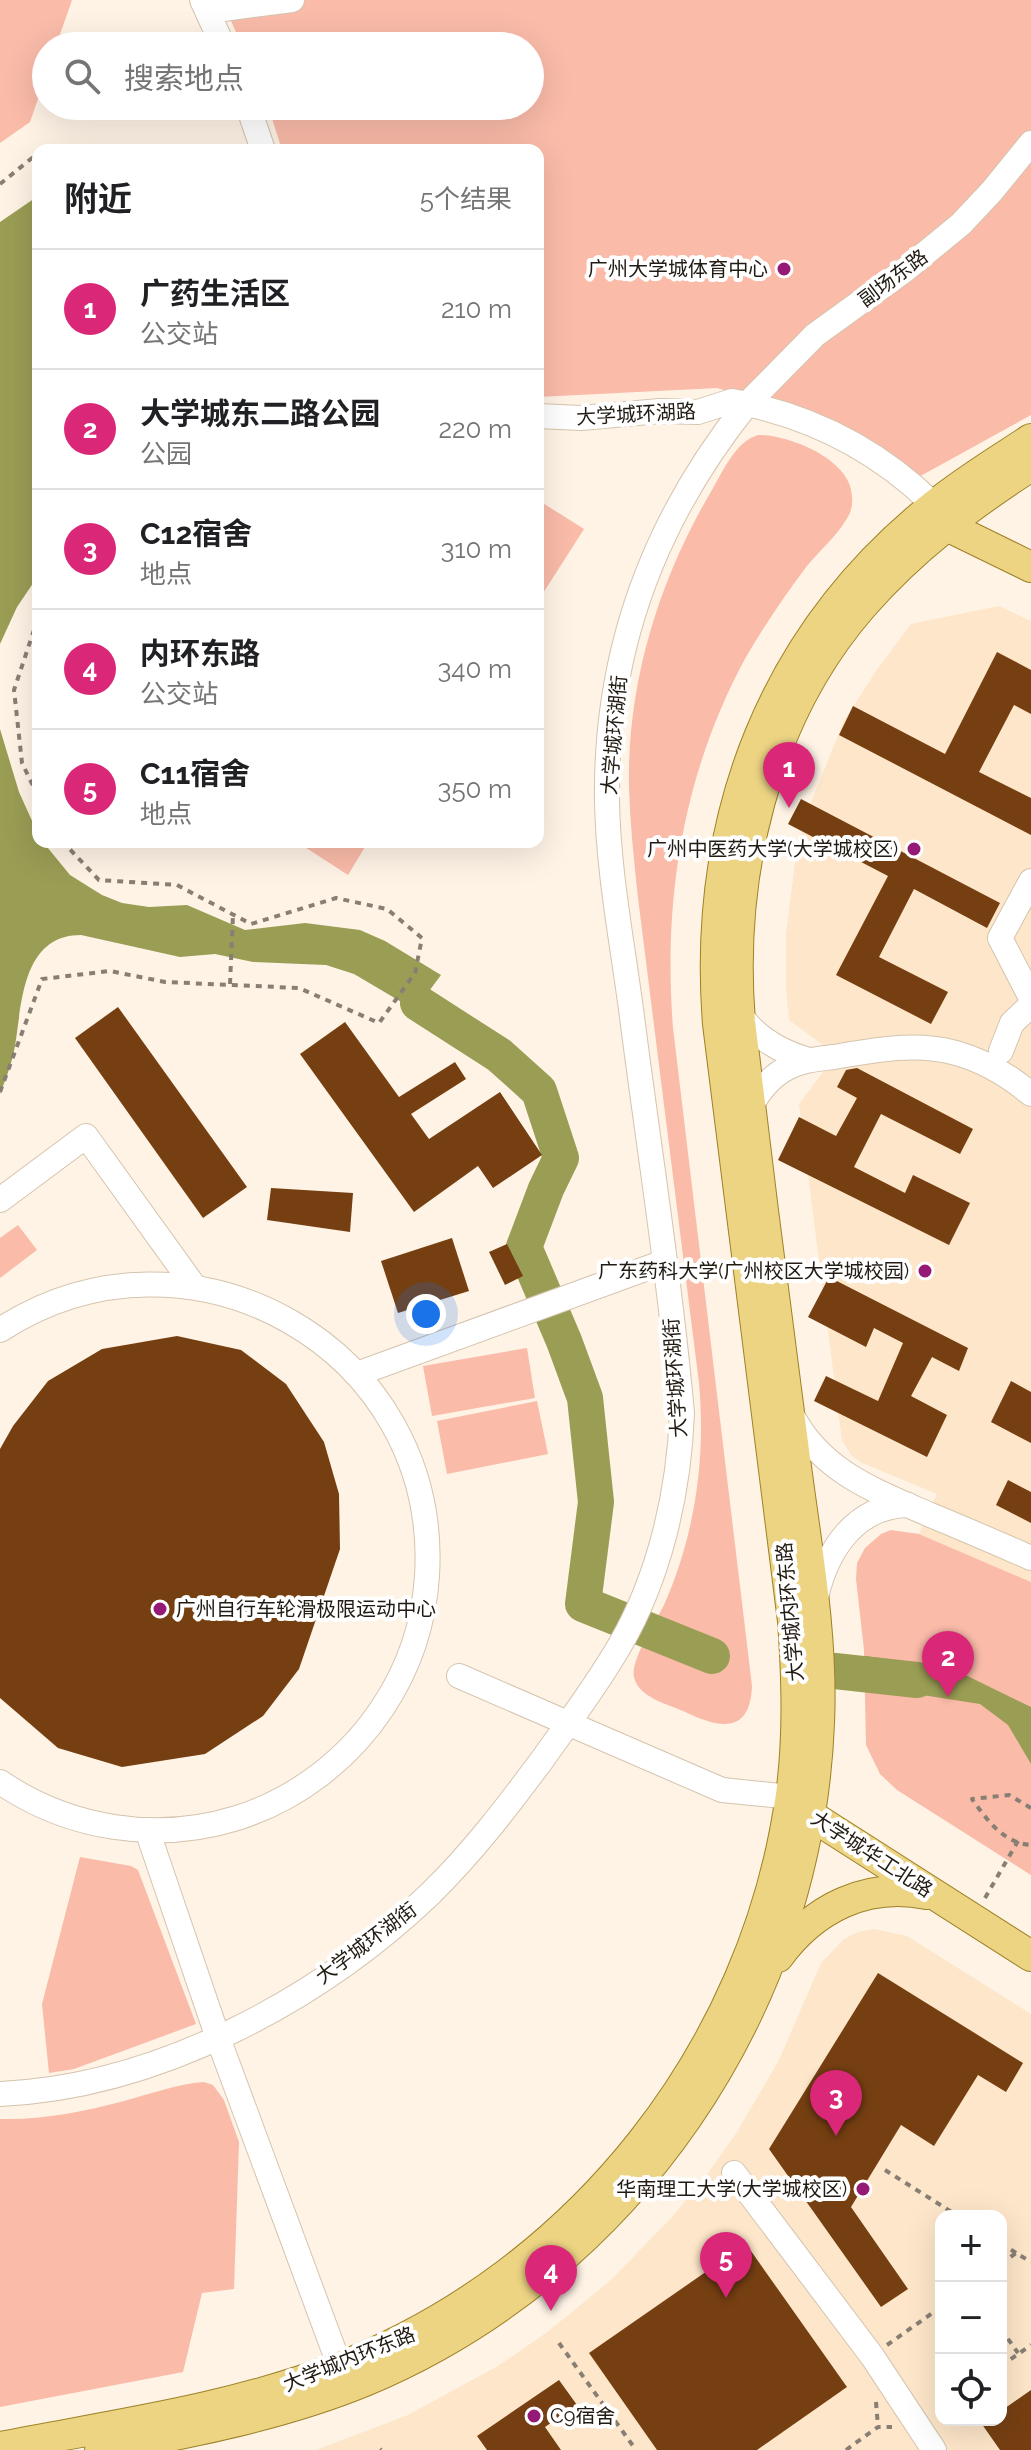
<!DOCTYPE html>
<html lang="zh">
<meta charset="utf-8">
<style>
:root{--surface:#fff;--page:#f2f2f2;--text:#202124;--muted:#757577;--line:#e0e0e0;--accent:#db2777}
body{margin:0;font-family:Raleway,"Noto Sans SC",sans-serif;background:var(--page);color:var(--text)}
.controls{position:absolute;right:24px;bottom:24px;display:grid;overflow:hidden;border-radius:16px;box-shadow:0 8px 32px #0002}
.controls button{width:72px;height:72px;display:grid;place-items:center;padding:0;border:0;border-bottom:2px solid var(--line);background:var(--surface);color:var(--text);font:40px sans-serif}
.you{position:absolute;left:426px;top:1314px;width:28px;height:28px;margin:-20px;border:6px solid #fff;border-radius:50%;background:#1a73e8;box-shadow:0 0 0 12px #1a73e833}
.badge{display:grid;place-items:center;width:52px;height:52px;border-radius:50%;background:var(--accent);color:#fff;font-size:26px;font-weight:700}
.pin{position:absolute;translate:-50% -66px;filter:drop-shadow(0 2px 4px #0008)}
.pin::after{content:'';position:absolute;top:42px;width:28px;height:24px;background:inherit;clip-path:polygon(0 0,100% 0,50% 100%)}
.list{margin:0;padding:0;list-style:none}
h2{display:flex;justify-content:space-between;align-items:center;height:104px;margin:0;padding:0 32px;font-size:34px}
h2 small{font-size:26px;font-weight:400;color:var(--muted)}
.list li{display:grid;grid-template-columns:52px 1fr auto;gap:24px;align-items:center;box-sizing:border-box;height:120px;padding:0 32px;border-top:2px solid var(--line)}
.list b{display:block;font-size:30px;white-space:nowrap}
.list p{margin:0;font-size:26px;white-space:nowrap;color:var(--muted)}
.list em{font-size:26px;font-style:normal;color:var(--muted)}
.icon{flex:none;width:44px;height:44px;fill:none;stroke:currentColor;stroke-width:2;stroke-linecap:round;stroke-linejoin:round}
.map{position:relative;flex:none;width:1031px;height:2450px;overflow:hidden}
.search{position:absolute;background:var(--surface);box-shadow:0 8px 32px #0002;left:32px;top:32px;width:512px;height:88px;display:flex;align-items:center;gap:20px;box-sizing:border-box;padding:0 28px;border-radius:44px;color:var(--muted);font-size:30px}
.panel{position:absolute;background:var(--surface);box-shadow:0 8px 32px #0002;left:32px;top:144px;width:512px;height:704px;border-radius:16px}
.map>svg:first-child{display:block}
</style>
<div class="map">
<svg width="1031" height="2450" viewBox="0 0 1031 2450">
<rect width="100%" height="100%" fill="#fef3e5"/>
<g fill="#fde6c9" fill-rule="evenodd">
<polygon points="999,606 1031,621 1031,1582 919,1534 937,1494 860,1462 851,1455 842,1440 799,1104 823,1072 823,1045 789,1020 786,988 786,935 795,863 807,812 844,721 876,671 911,624"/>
<path d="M 874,1929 L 907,1936 L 1031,2014 L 1031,2450 L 316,2450 L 408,2415 L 498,2366 L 546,2333 L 610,2281 L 671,2218 L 704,2179 L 737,2132 L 779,2060 L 821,1963 L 844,1939 L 858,1932 ZM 941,2216 L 1001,2216 L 1001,2420 L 941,2420 Z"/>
</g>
<g fill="#fabba9">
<polygon points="0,0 72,0 56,46 46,46 46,76 30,122 0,143"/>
<polygon points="222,0 1031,0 1031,415 915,479 790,409 717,388 538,397 538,150 282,150 268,106 530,106 530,46 242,46"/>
<path d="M 758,435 C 790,435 852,460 852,497 C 853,505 851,513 846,520 C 836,537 819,551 807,566 C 785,595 764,626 746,657 C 683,773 663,898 673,1028 L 752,1686 C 750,1737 716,1727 683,1711 C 667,1704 638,1697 634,1677 C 630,1661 656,1621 664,1605 C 695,1535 706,1459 699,1383 L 638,898 C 634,861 630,824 629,787 C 627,683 659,579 712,490 C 723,471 736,441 758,435 Z"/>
<polygon points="538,500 584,529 538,601"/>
<polygon points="297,842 368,842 348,875"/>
<polygon points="18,1225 37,1250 0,1278 0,1238"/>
<polygon points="527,1348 535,1398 432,1416 423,1366"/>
<polygon points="537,1401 548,1454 447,1474 437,1421"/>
<polygon points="891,1530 919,1534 1031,1582 1031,1875 897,1790 880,1774 866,1745 864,1650 856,1579 857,1563 865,1548 881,1534"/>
<polygon points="80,1857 131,1866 138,1870 196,2024 74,2069 49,2073 42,2004"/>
<path d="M 204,2082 L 213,2085 L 224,2100 L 239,2142 L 234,2289 L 202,2293 L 183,2372 L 0,2407 L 0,2119 C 43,2120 82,2112 124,2101 C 150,2094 177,2084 204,2082 Z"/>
</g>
<g fill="#9a9d54">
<polygon points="38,196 38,576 17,607 0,644 0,222"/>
<path d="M 0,729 L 19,792 L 38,834 L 38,842 L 43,842 L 70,875 L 102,895 L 122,903 L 149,907 L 187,905 L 245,930 L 305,923 L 360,930 L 385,941 L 441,975 L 415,1010 L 354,974 L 326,965 L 253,962 L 215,954 L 180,957 L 81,935 C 22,935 22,1004 15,1046 C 12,1063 6,1079 0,1094 Z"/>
<polygon points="865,1656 949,1667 1031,1707 1031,1764 1008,1725 980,1704 871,1687"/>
</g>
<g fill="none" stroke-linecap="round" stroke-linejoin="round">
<g stroke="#9a9d54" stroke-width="36">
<polyline points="418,1003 499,1055 539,1091 561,1158 546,1189 524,1247 564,1341 585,1398 596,1502 583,1604 712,1656"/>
<polyline points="835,1671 917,1680"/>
</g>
</g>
<g fill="#763f12">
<polygon points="997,652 1031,670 1031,714 1014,705 979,772 1031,798 1031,835 839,735 853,706 945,754"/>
<polygon points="801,799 1000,903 987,928 914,889 879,957 948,992 931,1024 836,975 888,876 788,824"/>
<polygon points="118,1007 247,1187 203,1218 75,1038"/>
<polygon points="345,1022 399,1097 455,1062 466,1079 411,1114 429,1139 500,1092 542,1155 493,1188 478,1166 414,1212 300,1054"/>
<polygon points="857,1068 973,1129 960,1154 881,1114 854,1167 905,1193 913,1175 970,1203 949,1245 778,1160 799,1117 836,1136 857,1098 837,1087 846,1070"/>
<polygon points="271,1188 353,1193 350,1232 267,1220"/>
<polygon points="452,1238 469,1291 398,1313 381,1261"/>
<polygon points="507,1244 523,1276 505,1285 489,1252"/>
<polygon points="829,1277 968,1348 959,1371 932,1357 911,1396 947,1415 927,1457 814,1401 826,1376 878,1401 903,1343 874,1328 866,1347 808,1317"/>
<polygon points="177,1336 241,1350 286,1384 324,1442 339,1494 340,1549 299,1669 263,1716 205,1754 122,1767 58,1748 0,1698 0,1449 13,1426 48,1381 102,1349"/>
<polygon points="1011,1381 1031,1392 1031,1443 991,1422"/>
<polygon points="1008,1480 1031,1492 1031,1523 996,1505"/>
<polygon points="878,1973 1023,2063 1006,2092 978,2075 934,2146 901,2125 851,2207 908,2289 881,2307 769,2149"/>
<polygon points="746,2244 847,2387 757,2450 657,2450 589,2353"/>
<polygon points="559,2380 577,2405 545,2427 561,2450 487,2450 477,2436"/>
<polygon points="1031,2390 1031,2450 1000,2450 979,2420 1001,2420 1001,2411"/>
</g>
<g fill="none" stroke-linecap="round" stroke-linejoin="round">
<defs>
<g id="minor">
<polyline points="202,0 223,46"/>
<polyline points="208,11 292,0"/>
<polyline points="248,106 263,150"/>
<path d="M 934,505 C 881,453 820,420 747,404 L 815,335 L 905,270 L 961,224 L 992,191 L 1031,143"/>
<polyline points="1031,881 1000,938 1031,998"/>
<path d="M 739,1013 C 755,1037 781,1052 809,1060"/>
<polyline points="1001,1051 1012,1023 1031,1005"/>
<path d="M 750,1108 C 759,1091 770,1077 787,1068 C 802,1060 818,1059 834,1057 C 875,1050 915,1042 956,1053 C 985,1061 1008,1075 1031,1094"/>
<polyline points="0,1200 86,1136 194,1286"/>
<path d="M 0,1330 C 189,1207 441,1348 427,1576 C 424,1622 409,1668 383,1707 C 349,1759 297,1799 237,1818 C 157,1843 69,1829 0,1782"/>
<polyline points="357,1374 664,1262"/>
<path d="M 791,1413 C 819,1470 873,1490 928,1514 C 962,1528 997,1543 1031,1558"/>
<path d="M 816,1597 C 827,1550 855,1506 908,1505"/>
<polyline points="459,1676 722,1790 791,1797"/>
<polyline points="147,1830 218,2038 340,2367"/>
<path d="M 0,2094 C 156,2087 318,2001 430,1894 C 472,1853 507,1807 542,1760 C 569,1722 597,1685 620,1645 C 660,1576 679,1492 682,1413 C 670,1281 649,1149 632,1017 C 623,946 608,872 607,800 C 605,650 654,520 747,404 L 732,401 L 698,412 L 660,411 L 581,418 L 538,416"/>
<polyline points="734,2173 872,2356 934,2450"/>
</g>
<g id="major">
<polyline points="937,510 945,525 1031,567"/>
<polyline points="798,1804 810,1815 1031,1956"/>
<path d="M 778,1957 C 814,1908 866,1882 927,1894"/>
<path d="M 0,2447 C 113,2425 232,2409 340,2367 C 579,2274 756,2050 791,1795 C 799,1737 797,1679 793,1621 L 718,1024 C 702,819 772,634 936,504 C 966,480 999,460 1031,439"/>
<path d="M 100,2450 C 190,2432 280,2416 365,2381 C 629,2270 808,2009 819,1723 C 823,1634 806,1546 795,1459 C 776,1313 757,1168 740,1022 C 728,876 764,718 863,605 C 912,549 969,506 1031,466"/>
</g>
</defs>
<use href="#minor" stroke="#d5c4ae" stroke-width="26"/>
<use href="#major" stroke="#9d8126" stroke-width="32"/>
<g stroke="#887f74" stroke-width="4" stroke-dasharray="6 6" stroke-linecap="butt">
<polyline points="0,184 32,158 38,157"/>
<polyline points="38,618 14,690 22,763 38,796"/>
<polyline points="230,984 233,915"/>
<polyline points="0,1092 42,979 110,971 165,982 299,988 379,1023 415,973 422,938 387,909 336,898 251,924 177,885 99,880 63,842"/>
<path d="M 1031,1808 L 1009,1795 L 972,1799 C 987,1820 1003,1843 1031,1845"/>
<polyline points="985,1898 1018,1841"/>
<polyline points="885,2170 958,2216"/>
<polyline points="1001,2243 1016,2253"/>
<polyline points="1001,2264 1016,2253 1031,2262"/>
<polyline points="1001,2329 1018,2353"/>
<polyline points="559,2343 636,2450"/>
<polyline points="887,2345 941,2307"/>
<polyline points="1001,2366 1031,2345"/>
<polyline points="876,2402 878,2427"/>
<polyline points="380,2449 381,2450"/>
<polyline points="846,2450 878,2427 892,2427"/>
</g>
<use href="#minor" stroke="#fff" stroke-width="24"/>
<use href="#major" stroke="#ecd483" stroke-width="30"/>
</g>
<g fill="#941a75" stroke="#fff" stroke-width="3">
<circle cx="784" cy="269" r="8"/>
<circle cx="914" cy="849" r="8"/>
<circle cx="925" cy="1271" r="8"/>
<circle cx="160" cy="1609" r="8"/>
<circle cx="863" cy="2189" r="8"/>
<circle cx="534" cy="2416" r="8"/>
</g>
<g text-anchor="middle" stroke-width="8" stroke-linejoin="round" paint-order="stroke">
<g font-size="20" fill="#221b13" stroke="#fff" text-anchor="end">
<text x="768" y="276">广州大学城体育中心</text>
<text x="898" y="856">广州中医药大学(大学城校区)</text>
<text x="909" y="1278">广东药科大学(广州校区大学城校园)</text>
<text x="176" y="1616" text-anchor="start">广州自行车轮滑极限运动中心</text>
<text x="847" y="2196">华南理工大学(大学城校区)</text>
<text x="550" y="2423" text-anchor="start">C9宿舍</text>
</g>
<g font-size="20" fill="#221b13" stroke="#fff">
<text transform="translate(893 278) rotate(-37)" y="7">副场东路</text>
<text transform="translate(636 414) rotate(-3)" y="7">大学城环湖路</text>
<text transform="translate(614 735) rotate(-85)" y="7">大学城环湖街</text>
<text transform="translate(675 1378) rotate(-94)" y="7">大学城环湖街</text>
<text transform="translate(790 1612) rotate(-95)" y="7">大学城内环东路</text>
<text transform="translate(872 1854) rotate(33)" y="7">大学城华工北路</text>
<text transform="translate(366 1943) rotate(-37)" y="7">大学城环湖街</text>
<text transform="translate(349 2359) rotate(-22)" y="7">大学城内环东路</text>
</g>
</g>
</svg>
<div class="controls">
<button>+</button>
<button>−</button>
<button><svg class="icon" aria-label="locate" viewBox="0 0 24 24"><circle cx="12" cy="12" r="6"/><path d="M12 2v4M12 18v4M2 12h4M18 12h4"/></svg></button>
</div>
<div class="you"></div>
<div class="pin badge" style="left:789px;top:808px">1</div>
<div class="pin badge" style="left:948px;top:1697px">2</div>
<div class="pin badge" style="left:836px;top:2136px">3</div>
<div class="pin badge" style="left:551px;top:2311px">4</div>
<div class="pin badge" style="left:726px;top:2298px">5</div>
<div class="search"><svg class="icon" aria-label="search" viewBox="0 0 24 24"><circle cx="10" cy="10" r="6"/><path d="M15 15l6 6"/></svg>搜索地点</div>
<section class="panel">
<h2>附近<small>5个结果</small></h2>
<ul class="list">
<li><span class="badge">1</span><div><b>广药生活区</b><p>公交站</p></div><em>210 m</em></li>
<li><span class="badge">2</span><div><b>大学城东二路公园</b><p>公园</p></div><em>220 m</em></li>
<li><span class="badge">3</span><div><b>C12宿舍</b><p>地点</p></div><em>310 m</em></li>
<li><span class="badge">4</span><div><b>内环东路</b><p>公交站</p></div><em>340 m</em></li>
<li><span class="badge">5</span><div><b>C11宿舍</b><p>地点</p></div><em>350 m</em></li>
</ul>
</section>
</div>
